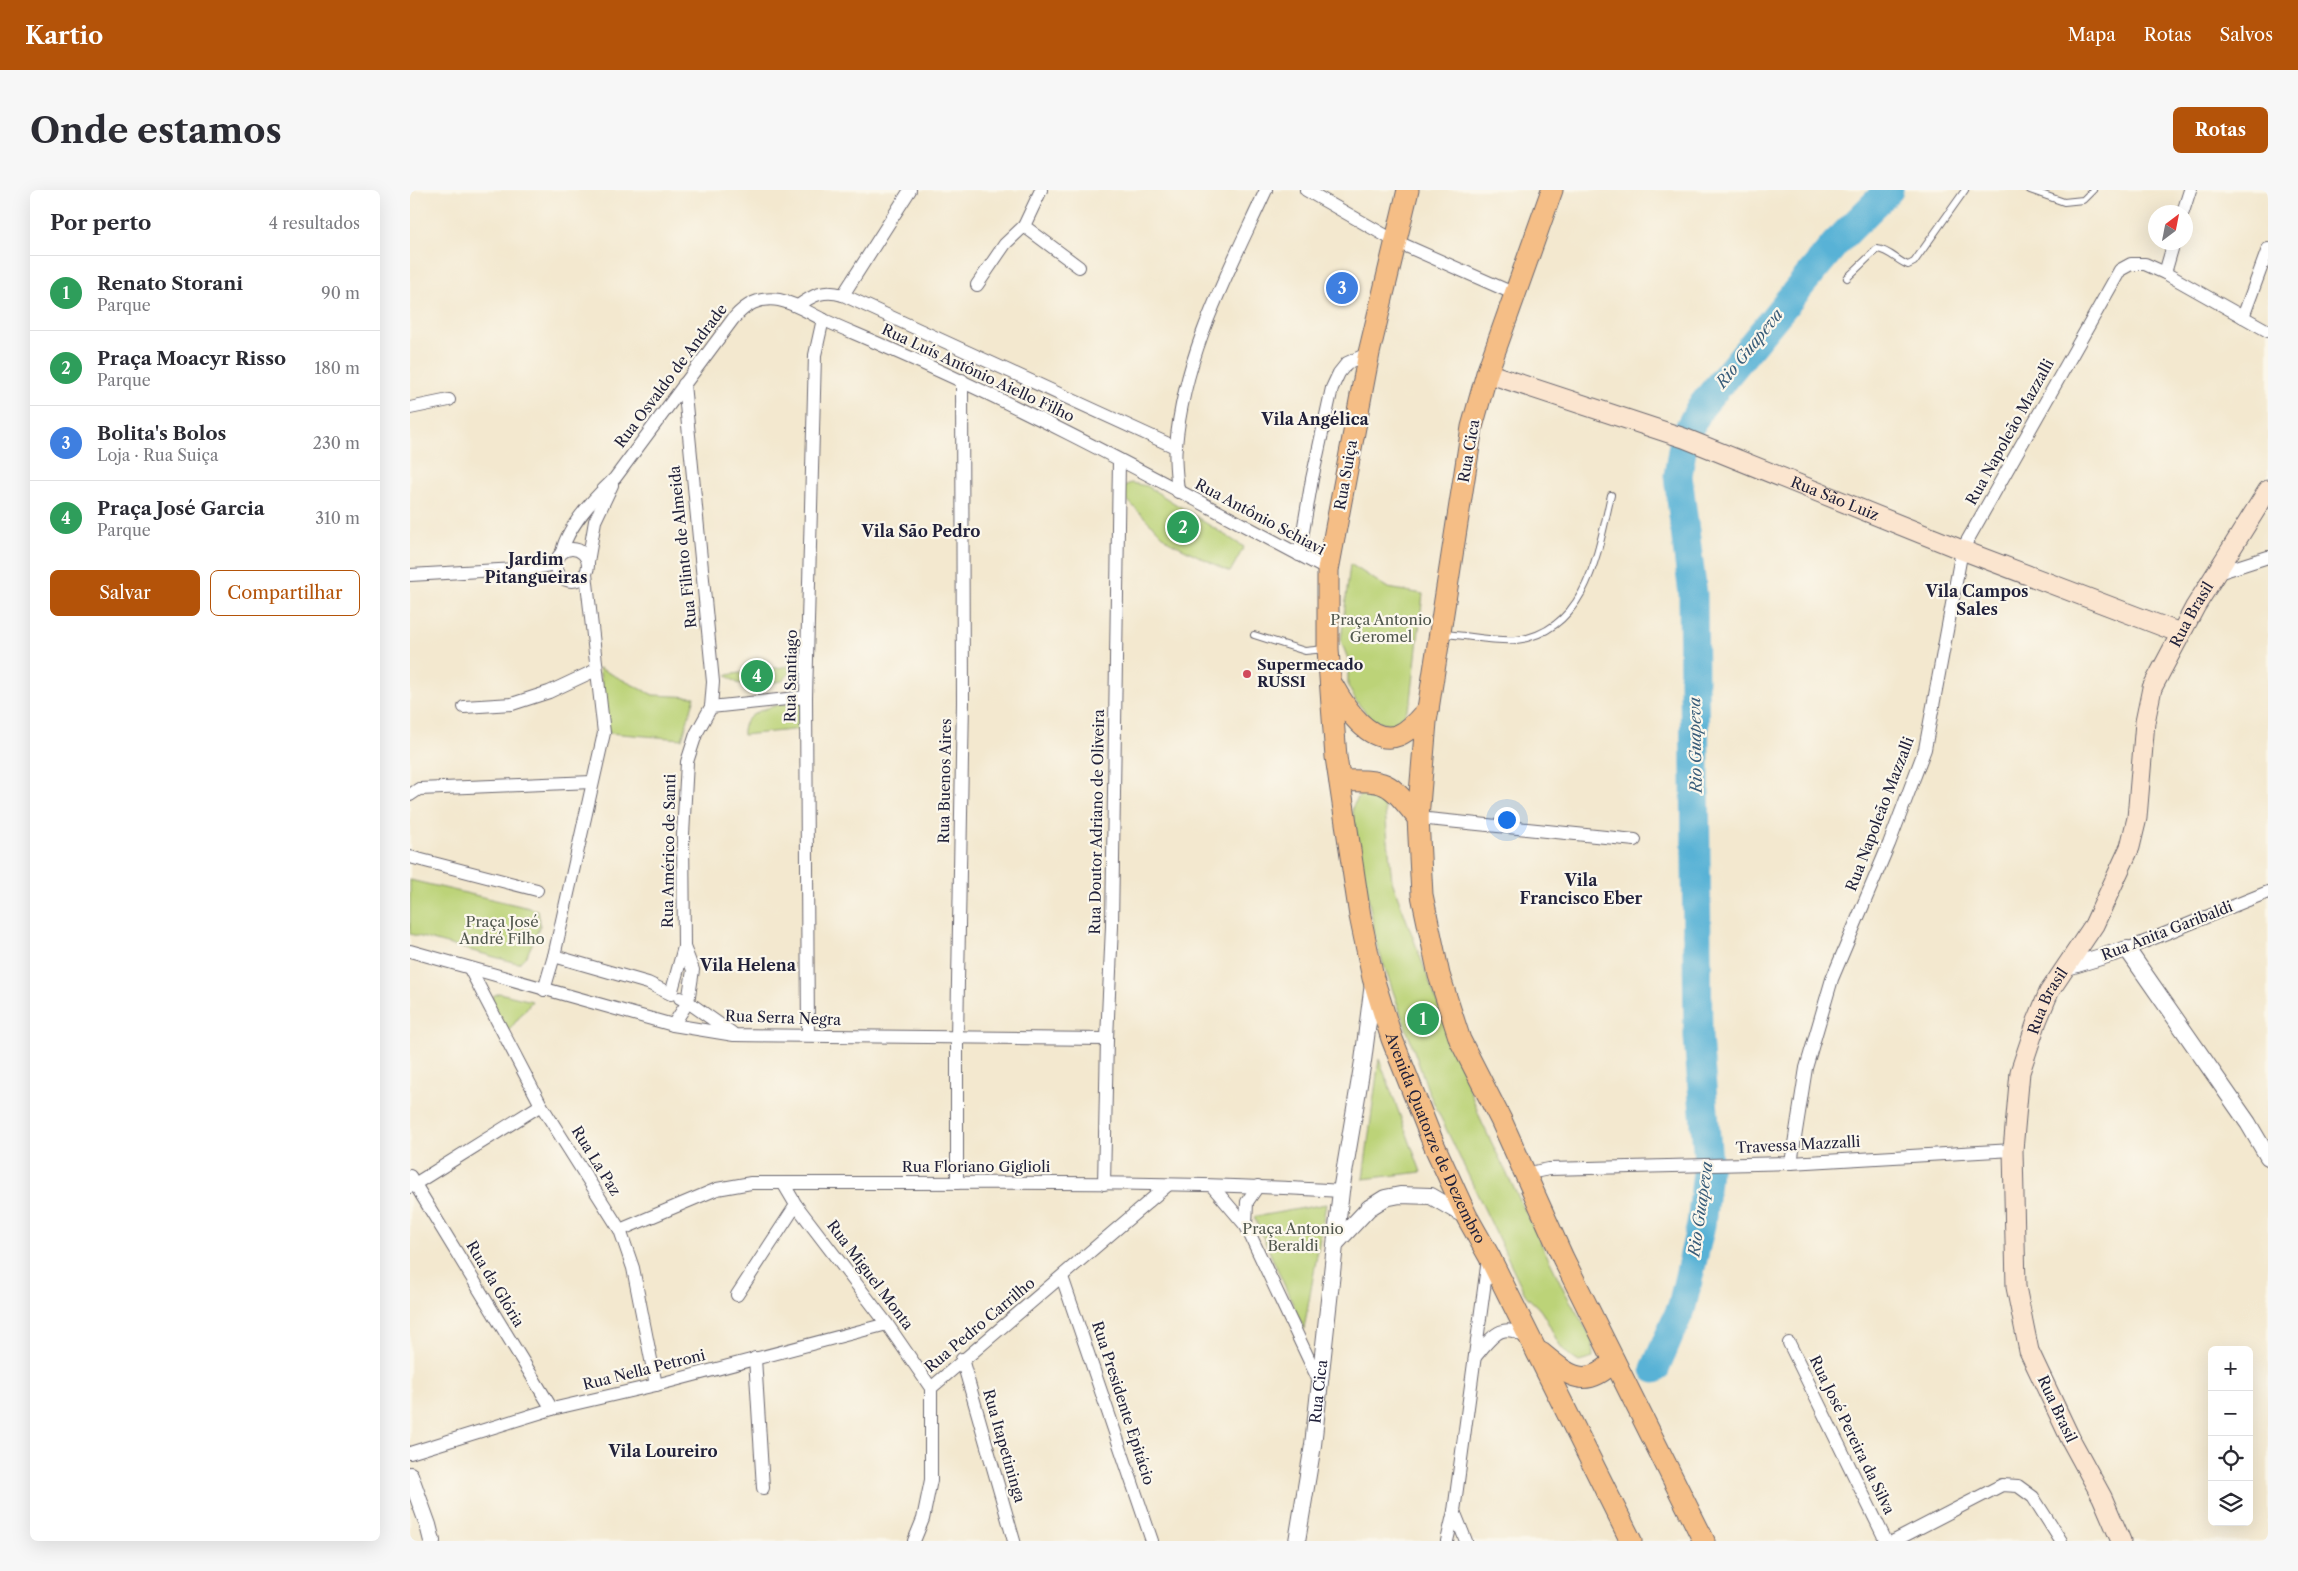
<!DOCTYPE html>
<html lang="pt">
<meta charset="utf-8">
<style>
:root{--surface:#fff;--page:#f7f7f7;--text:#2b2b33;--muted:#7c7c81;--line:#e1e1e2;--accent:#b45309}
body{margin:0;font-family:"Libre Caslon Text",serif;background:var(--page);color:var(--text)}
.controls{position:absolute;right:15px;bottom:15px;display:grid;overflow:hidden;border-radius:8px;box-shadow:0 5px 20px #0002}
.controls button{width:45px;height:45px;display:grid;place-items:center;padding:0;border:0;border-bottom:1px solid var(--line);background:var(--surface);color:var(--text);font:25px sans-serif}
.compass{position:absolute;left:1738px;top:15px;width:45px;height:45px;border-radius:50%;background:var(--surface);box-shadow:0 5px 20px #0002;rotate:32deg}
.you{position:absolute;left:1096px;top:629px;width:18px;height:18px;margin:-12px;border:4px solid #fff;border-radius:50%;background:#1a73e8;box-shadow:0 0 0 8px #1a73e833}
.badge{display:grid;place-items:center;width:32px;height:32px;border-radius:50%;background:var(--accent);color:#fff;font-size:16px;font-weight:700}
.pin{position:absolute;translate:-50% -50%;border:2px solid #fff;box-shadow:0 1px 5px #0006}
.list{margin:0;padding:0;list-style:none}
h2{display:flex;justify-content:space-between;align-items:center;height:65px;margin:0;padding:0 20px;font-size:21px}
h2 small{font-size:16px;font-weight:400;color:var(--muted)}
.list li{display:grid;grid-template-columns:32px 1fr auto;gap:15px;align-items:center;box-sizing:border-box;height:75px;padding:0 20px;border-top:1px solid var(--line)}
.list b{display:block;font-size:19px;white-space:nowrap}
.list p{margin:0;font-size:16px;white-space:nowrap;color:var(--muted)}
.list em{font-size:16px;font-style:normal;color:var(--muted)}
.actions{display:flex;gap:10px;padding:15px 20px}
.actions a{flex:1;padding:11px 0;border:1px solid var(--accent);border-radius:8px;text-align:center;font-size:18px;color:var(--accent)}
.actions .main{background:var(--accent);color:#fff}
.icon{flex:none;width:28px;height:28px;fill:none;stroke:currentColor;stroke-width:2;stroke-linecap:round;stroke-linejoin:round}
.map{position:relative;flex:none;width:1858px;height:1351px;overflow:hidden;border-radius:8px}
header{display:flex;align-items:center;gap:30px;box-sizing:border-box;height:70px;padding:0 25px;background:var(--accent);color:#fff}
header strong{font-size:24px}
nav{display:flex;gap:28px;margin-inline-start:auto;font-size:18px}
.intro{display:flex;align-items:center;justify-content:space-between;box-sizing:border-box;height:120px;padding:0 30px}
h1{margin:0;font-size:35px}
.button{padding:12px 22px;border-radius:8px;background:var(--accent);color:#fff;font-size:18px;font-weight:700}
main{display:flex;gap:30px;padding:0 30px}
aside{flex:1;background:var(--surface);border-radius:8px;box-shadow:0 5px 20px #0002}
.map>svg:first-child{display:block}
</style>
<header>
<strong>Kartio</strong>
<nav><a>Mapa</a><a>Rotas</a><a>Salvos</a></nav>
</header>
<div class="intro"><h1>Onde estamos</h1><a class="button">Rotas</a></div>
<main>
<aside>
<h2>Por perto<small>4 resultados</small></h2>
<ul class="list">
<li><span class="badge" style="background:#2e9e5b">1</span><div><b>Renato Storani</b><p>Parque</p></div><em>90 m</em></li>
<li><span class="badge" style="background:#2e9e5b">2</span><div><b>Praça Moacyr Risso</b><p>Parque</p></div><em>180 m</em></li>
<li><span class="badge" style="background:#3f7fe0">3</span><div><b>Bolita's Bolos</b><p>Loja · Rua Suiça</p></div><em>230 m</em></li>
<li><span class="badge" style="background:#2e9e5b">4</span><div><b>Praça José Garcia</b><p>Parque</p></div><em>310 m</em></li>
</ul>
<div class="actions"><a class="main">Salvar</a><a>Compartilhar</a></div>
</aside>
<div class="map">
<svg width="1858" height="1351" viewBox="0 0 1858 1351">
<rect width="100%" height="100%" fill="#fbf7ec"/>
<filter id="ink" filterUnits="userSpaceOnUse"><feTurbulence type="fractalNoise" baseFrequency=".02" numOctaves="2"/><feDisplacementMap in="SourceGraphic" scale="10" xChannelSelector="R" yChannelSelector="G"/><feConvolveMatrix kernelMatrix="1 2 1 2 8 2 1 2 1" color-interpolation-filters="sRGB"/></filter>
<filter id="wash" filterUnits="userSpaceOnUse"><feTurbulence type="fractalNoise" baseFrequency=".0096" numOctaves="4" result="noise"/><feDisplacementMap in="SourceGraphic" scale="20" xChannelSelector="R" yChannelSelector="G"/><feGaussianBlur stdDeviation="1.12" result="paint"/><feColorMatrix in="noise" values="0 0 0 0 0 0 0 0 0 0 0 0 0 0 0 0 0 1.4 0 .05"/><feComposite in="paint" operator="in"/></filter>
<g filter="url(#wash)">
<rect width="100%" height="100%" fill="#f3e8cf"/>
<g fill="#bcd378" stroke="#6f7a5a">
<polygon points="721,293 737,296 834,357 820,382 758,351 711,304 714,296"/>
<polygon points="940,374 978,398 1013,404 1001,511 995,524 984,535 962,530 946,511 938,496 938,469 931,451"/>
<polygon points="380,476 379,484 372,491 342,496 327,493 316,485"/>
<polygon points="189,478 243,505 285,507 272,549 199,543"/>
<path d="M 388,511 L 393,514 L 392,539 L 333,545 C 330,519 370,515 388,511 Z"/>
<path d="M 964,601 L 974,611 L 982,691 L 1072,933 L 1155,1102 L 1182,1149 L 1183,1168 L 1169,1172 C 1144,1157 1146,1143 1131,1121 C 1127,1115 1120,1111 1115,1104 L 1019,903 L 967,756 L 942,618 L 950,604 Z"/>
<polygon points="0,690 128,720 130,736 117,765 109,773 103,772 0,744"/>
<polygon points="89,803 122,811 97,843 81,812 83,806"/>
<polygon points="969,869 1011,982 953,989"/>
<polygon points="916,1014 894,1139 844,1027"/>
</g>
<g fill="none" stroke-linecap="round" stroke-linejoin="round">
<polyline stroke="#59b2d6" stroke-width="29" points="1245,1179 1272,1116 1291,1035 1298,972 1288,847 1283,404 1268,286 1274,248 1290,218 1425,54 1479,0"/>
</g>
</g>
<g filter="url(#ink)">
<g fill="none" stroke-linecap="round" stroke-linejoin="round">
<defs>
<g id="service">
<polyline points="1620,0 1654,12 1673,10 1683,0"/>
<path d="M 1437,88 L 1467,59 C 1479,60 1487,71 1498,75 L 1504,72 L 1555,0"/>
<path d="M 1033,444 C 1055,445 1086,452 1106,450 C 1177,441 1188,362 1201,305"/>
<polyline points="844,445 895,461 915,459"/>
</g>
<g id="minor">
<polyline points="500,0 433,105 765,257"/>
<polyline points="631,0 614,36 669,77"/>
<polyline points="896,0 985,51 1105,104"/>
<polyline points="1773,22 1780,0"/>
<polyline points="1755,83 1764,52"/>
<polyline points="567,95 595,54 614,36"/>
<path d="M 388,116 C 403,105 414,99 433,105"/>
<polyline points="1833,127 1858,59"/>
<polyline points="274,194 303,492 301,517"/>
<polyline points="0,218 39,210"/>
<path d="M 768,302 C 767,287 764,271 766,256 C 774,163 818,83 856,0"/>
<circle cx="162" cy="375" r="16"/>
<path d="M 152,362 C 157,337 186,306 205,288 L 323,129 C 336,114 349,107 369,110 C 385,113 399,123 414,130 C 434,139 456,148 476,157 C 628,223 772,303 918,380"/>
<polyline points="889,365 902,289 922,198 929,183 937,173 959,163"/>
<polyline points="178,372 185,331 202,295"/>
<polyline points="1805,384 1858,367"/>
<polyline points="0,385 126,378 145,374"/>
<polyline points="54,517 102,514 139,502 186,480"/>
<polyline points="0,605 9,599 182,592"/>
<polyline points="1008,628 1225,650"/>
<polyline points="0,667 127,700"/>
<polyline points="274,757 283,780 278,812 322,843"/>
<polyline points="1717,759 1858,702"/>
<polyline points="0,761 263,835 324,845 697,849"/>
<polyline points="144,766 238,793 261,804 274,757 273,645 277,572 286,544 301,517 396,507"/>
<polyline points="60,779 131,915 210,1040 223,1078 246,1195"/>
<polyline points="134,800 144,766 194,543 176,384"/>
<polyline points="263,835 278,812 270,808"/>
<polyline points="398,845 396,507 405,165 413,129"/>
<polyline points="1381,973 1396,878 1422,789 1479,654 1515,559 1552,360 1710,80 1721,74 1735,74 1755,83 1858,141"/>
<polyline points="1114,984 1139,979 1381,973 1603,960"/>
<polyline points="0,986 142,1219"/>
<polyline points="373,993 386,1015 477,1134 521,1198"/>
<polyline points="547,993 547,848 553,512 552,190"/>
<polyline points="694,994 697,849 702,736 709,270"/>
<polyline points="802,996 836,1036 909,1191"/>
<polyline points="0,997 131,915"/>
<polyline points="836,1036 837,1012 848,996"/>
<path d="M 210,1040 L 307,999 L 341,993 C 538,994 735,989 931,1001"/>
<polyline points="652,1087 742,1351"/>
<polyline points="327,1105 386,1015"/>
<polyline points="1379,1153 1476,1351"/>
<path d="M 1065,1167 C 1082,1147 1093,1128 1118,1150"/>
<polyline points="345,1168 353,1298"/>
<polyline points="552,1169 604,1351"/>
<polyline points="0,1263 142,1219 246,1195 477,1134"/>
<polyline points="1044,1321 1056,1351"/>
<polyline points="504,1351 513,1329 521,1290 521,1198 758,995"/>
<polyline points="1037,1351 1044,1321 1078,1069"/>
<polyline points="1484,1351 1592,1295 1608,1296 1623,1307 1651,1351"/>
</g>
<g id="tertiary">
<polyline points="1654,778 1717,759 1838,933 1858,967"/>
<polyline points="927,1052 959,1018 975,1008 990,1005 1021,1006 1057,1027"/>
<polyline points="0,1285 18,1335 22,1351"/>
<path id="s1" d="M 887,1351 L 903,1255 L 931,1001 L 953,871 L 963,793"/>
</g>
<g id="secondary">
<path id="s2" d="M 1077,183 L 1274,248 L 1552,360 L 1770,443"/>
<path id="s3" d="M 1711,1351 L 1692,1307 L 1662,1252 L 1619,1161 L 1606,1097 L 1603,960 L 1610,882 L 1627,831 L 1639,802 L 1684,735 L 1720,657 L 1727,628 L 1735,532 L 1742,498 L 1785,417 L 1858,300"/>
</g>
<g id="primary">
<path id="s4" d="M 998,0 L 959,163 L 918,380 L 918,459 L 922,515 L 926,567 L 950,726 L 963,788 L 982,849 L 1024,955 L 1057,1027 L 1079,1066 L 1221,1351"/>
<polyline points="1142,0 1077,183 1062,237 1016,532 1008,628 1012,705 1029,785 1050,850 1091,930 1153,1068 1294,1351"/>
<path d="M 923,496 C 934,516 960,557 989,545 C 1001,540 1010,528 1018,519"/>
<path d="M 930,591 C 978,590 978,591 1008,628"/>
<path d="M 1131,1163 C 1158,1185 1175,1201 1204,1171"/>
</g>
</defs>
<use href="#service" stroke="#6b676f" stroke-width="8"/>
<use href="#minor" stroke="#6b676f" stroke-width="14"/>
<use href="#tertiary" stroke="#6b676f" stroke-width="18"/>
<use href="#secondary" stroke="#6b676f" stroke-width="21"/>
<use href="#primary" stroke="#6b676f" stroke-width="23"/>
<use href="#service" stroke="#fff" stroke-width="6"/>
<use href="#minor" stroke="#fff" stroke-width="12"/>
<use href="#tertiary" stroke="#fff" stroke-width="16"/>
<use href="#secondary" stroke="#fbe5cf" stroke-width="19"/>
<use href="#primary" stroke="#f5be86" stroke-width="21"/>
</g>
</g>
<circle fill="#d1495b" stroke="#fbf7ec" stroke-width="2" cx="837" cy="484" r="5"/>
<g text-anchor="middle" stroke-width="4.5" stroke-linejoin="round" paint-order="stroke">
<g font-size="15" fill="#22223b" stroke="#fbf7ec">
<text transform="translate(568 183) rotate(25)" y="5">Rua Luís Antônio Aiello Filho</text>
<text transform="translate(261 186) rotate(-53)" y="5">Rua Osvaldo de Andrade</text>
<text transform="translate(1600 242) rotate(-61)" y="5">Rua Napoleão Mazzalli</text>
<text transform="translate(1059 261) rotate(-80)" y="5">Rua Cica</text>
<text transform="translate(936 285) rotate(-80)" y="5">Rua Suiça</text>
<text dy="5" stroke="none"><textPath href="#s2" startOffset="370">Rua São Luiz</textPath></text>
<text transform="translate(850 327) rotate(28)" y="5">Rua Antônio Schiavi</text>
<text transform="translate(273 357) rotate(-96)" y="5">Rua Filinto de Almeida</text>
<text dy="5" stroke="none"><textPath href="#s3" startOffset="988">Rua Brasil</textPath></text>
<text transform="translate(381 486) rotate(-89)" y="5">Rua Santiago</text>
<text transform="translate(535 591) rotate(-89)" y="5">Rua Buenos Aires</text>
<text transform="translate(1470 624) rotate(-69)" y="5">Rua Napoleão Mazzalli</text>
<text transform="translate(687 632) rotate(-89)" y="5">Rua Doutor Adriano de Oliveira</text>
<text transform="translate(259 661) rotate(-89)" y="5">Rua Américo de Santi</text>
<text transform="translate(1757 741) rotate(-21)" y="5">Rua Anita Garibaldi</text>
<text dy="5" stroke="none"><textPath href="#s3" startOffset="568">Rua Brasil</textPath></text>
<text transform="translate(373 828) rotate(2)" y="5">Rua Serra Negra</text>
<text dy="5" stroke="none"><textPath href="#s4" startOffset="972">Avenida Quatorze de Dezembro</textPath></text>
<text transform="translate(1388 955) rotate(-3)" y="5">Travessa Mazzalli</text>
<text transform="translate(186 971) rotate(58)" y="5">Rua La Paz</text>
<text x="566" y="982">Rua Floriano Giglioli</text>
<text transform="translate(460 1085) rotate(53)" y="5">Rua Miguel Monta</text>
<text transform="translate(85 1094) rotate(59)" y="5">Rua da Glória</text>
<text transform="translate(570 1135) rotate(-40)" y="5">Rua Pedro Carrilho</text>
<text transform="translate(234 1180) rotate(-14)" y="5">Rua Nella Petroni</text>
<text dy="5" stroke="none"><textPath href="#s1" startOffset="151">Rua Cica</textPath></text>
<text transform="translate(713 1213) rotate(72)" y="5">Rua Presidente Epitácio</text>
<text transform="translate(1647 1219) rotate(65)" y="5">Rua Brasil</text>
<text transform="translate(1442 1245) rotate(64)" y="5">Rua José Pereira da Silva</text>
<text transform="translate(594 1256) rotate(74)" y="5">Rua Itapetininga</text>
</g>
<g font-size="15" fill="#50574d" stroke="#fbf7ec">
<text x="971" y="435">Praça Antonio<tspan x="971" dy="17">Geromel</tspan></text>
<text x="92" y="737">Praça José<tspan x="92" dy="17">André Filho</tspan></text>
<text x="883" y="1044">Praça Antonio<tspan x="883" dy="17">Beraldi</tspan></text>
</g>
<g font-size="15" font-weight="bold" fill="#22223b" stroke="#fbf7ec" text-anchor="start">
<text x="847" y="480">Supermecado<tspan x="847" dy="17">RUSSI</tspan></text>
</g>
<g font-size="16" font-style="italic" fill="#385c79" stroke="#fbf7ec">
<text transform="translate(1339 158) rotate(-51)" y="6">Rio Guapeva</text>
<text transform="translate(1285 555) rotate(-91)" y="6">Rio Guapeva</text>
<text transform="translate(1290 1019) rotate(-82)" y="6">Rio Guapeva</text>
</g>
<g font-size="16" font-weight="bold" fill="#22223b" stroke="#fbf7ec">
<text x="905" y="235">Vila Angélica</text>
<text x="511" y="347">Vila São Pedro</text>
<text x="126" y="375">Jardim<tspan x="126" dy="18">Pitangueiras</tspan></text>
<text x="1567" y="407">Vila Campos<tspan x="1567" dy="18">Sales</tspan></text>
<text x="1171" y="696">Vila<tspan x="1171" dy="18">Francisco Eber</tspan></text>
<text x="338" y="781">Vila Helena</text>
<text x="253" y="1267">Vila Loureiro</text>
</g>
</g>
</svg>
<div class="controls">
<button>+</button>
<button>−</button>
<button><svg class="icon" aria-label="locate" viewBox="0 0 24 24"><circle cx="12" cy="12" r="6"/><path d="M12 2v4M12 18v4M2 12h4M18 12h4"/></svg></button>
<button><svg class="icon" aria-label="layers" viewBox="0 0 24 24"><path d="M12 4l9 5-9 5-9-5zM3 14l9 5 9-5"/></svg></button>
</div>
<svg class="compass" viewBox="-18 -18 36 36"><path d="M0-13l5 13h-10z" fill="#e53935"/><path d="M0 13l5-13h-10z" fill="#7c7c81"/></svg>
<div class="you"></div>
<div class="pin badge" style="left:1013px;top:829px;background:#2e9e5b">1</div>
<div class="pin badge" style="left:773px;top:337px;background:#2e9e5b">2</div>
<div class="pin badge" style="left:932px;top:98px;background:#3f7fe0">3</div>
<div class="pin badge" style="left:347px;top:486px;background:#2e9e5b">4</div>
</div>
</main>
